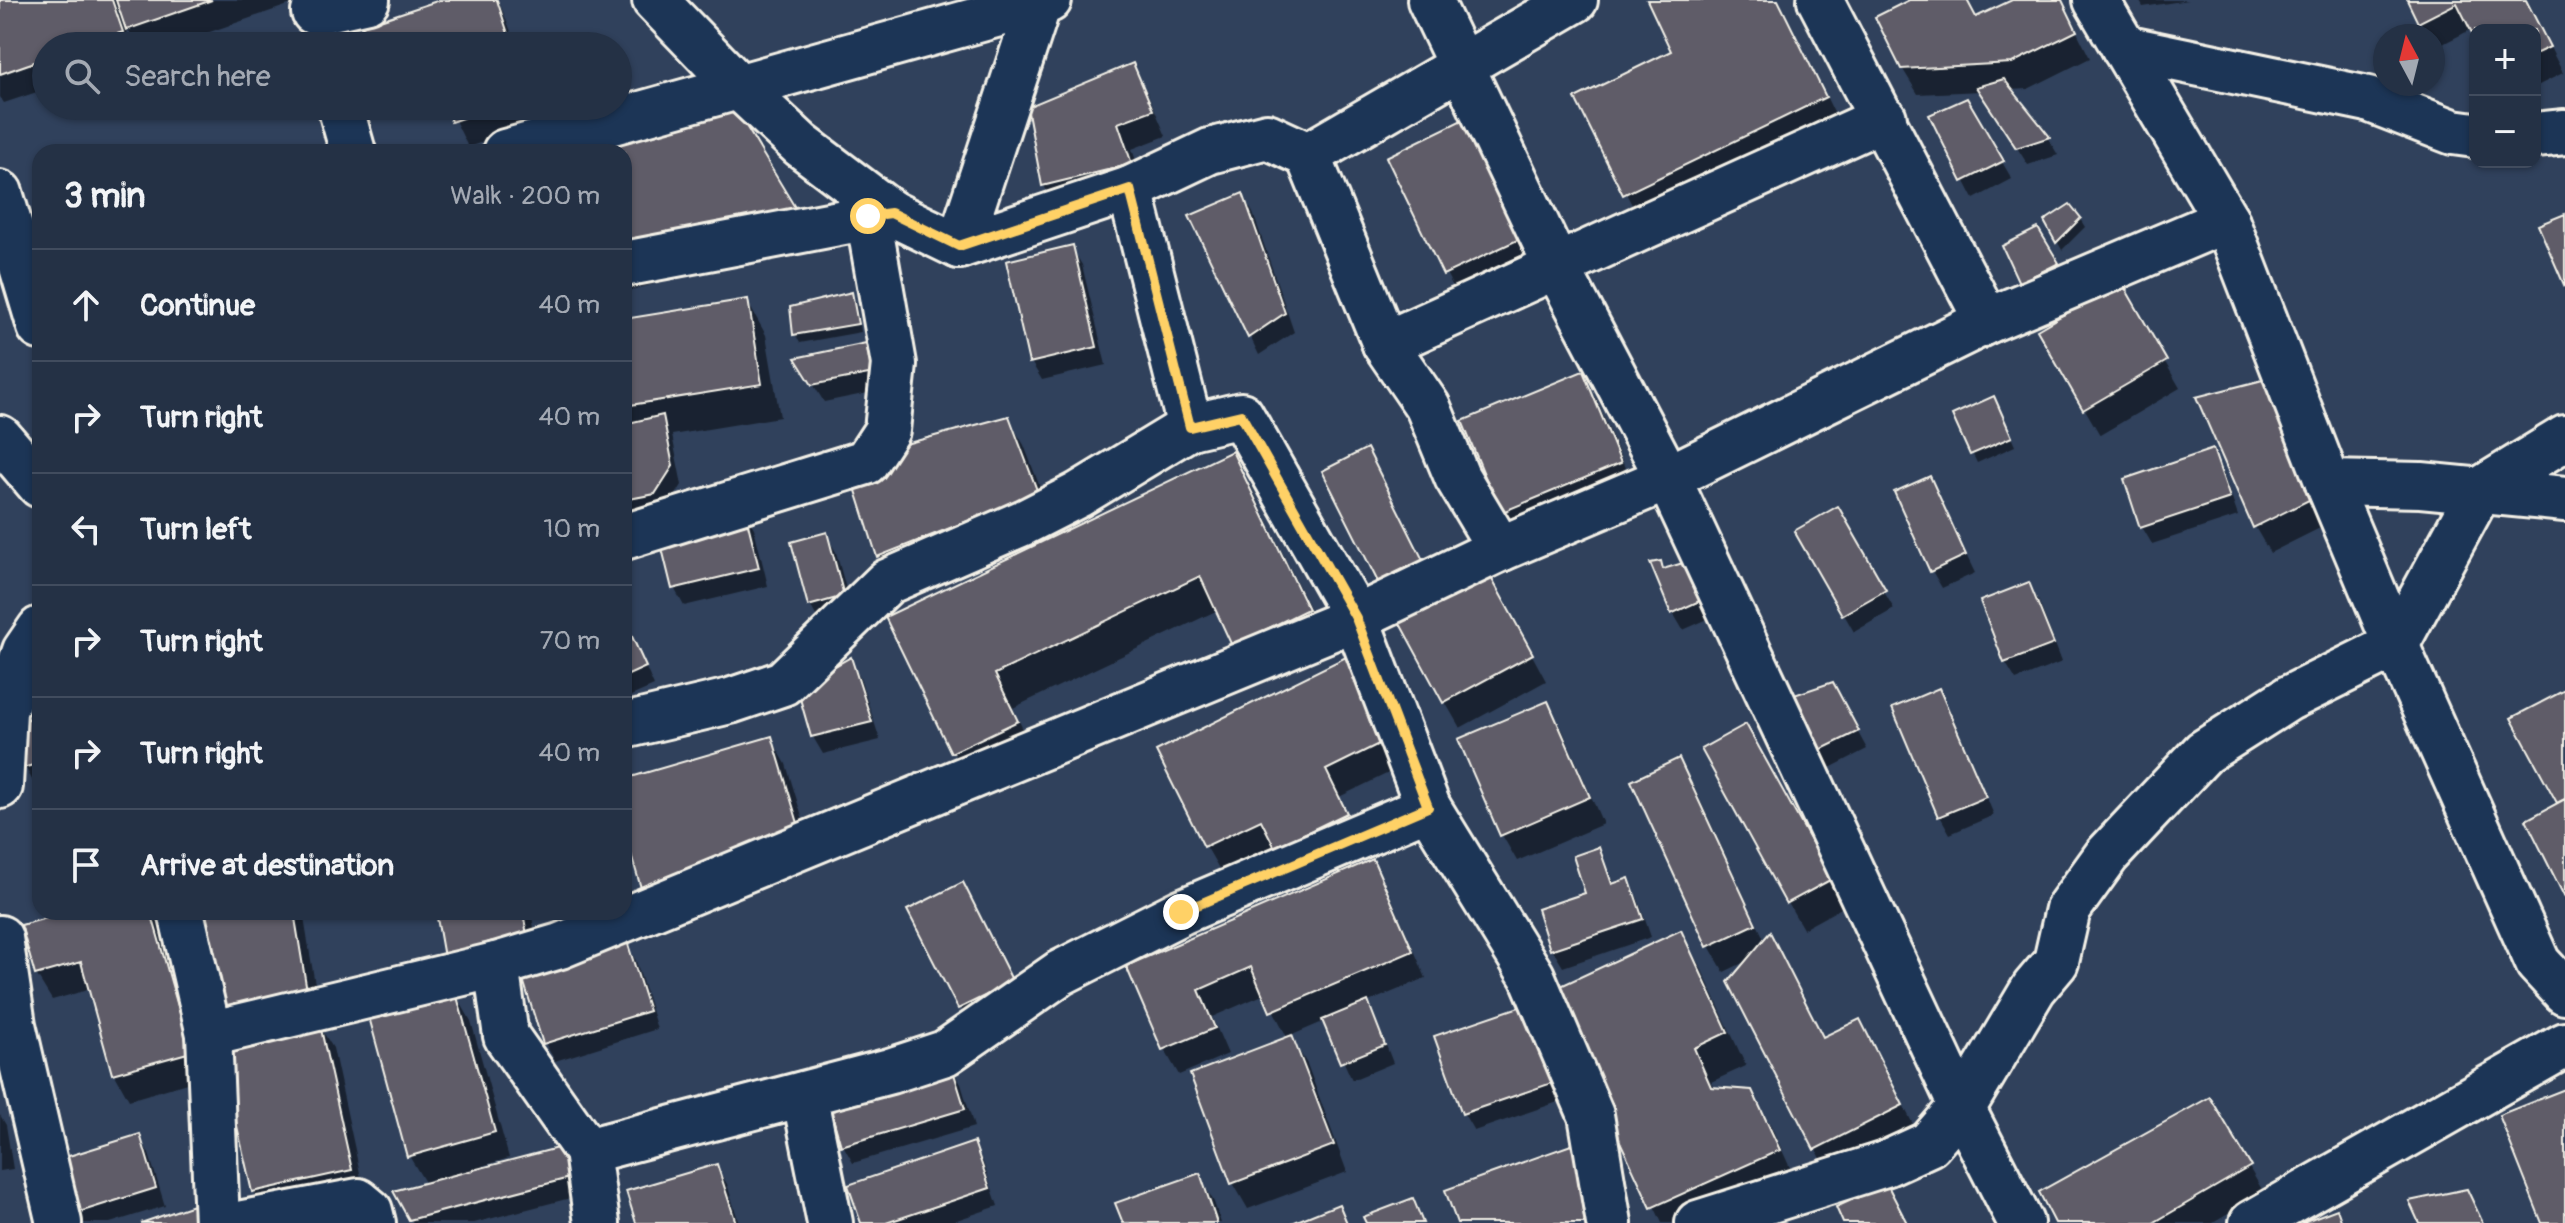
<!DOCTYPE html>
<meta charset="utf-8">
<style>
:root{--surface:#243145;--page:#2c394c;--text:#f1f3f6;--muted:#a3a9b3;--line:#414c5e}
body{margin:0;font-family:Pangolin,sans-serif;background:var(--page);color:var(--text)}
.controls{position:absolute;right:24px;top:24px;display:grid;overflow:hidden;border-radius:16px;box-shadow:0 2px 6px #0004}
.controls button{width:72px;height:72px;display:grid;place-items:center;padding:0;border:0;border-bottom:2px solid var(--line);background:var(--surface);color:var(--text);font:40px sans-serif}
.compass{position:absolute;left:2373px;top:24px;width:72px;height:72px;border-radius:50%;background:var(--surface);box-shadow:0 2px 6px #0004;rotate:353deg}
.stop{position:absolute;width:24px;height:24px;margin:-18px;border:6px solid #ffd166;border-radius:50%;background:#fff}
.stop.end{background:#ffd166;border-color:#fff;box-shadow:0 2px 8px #0008}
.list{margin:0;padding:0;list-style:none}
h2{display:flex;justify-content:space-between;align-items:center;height:104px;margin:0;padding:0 32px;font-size:34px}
h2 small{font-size:26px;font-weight:400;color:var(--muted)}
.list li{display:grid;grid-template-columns:52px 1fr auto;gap:24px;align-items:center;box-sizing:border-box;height:112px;padding:0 32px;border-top:2px solid var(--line)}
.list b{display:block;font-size:30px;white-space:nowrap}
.list em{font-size:26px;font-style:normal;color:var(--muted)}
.icon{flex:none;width:44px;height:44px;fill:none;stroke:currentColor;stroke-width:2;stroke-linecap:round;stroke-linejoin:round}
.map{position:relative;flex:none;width:2565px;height:1223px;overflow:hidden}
.search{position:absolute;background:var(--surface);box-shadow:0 2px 6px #0004;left:32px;top:32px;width:600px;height:88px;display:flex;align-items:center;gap:20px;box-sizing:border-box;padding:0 28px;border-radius:44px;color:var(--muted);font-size:30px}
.panel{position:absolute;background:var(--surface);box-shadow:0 2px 6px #0004;left:32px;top:144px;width:600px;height:776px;border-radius:24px}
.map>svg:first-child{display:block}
</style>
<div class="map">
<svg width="2565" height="1223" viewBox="0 0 2565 1223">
<rect width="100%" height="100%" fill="#30415c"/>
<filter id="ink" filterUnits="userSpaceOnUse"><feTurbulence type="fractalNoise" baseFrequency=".0125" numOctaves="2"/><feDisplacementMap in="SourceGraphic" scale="16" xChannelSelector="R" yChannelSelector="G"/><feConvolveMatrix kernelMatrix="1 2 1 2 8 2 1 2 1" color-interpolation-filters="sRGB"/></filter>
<g filter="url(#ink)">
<g fill="#0007">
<polygon points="0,0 300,0 300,1 169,46 138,46 129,31 127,32 132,46 46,46 46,89 4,103 0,97"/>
<polygon points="446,0 498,0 517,46 371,46"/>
<polygon points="1649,0 1779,0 1843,131 1644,228 1577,99 1674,52"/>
<polygon points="1913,0 1967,0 1977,19 2016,0 2061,0 2090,58 2028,89 2010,90 2048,138 2058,155 2028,165 1981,91 1918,94 1902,68"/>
<polygon points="2139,0 2188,0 2143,7"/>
<polygon points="2409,0 2526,0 2563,73 2535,87 2535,30 2475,30 2475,35 2472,29 2435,48 2433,36 2428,36"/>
<polygon points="1132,66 1147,92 1166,136 1132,149 1146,190 1059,212 1044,186 1029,108"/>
<polygon points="1966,101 2012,179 1974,199 1931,116"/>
<polygon points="448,106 537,106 542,122 468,147"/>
<polygon points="733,108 813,242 624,292 624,152"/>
<polygon points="1468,120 1539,263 1460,301 1388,158"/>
<polygon points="1243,196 1253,213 1294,332 1259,355 1192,217"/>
<polygon points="2080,219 2085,227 2062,250 2046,221"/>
<polygon points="2038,231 2062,272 2025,290 2020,282"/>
<polygon points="1072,248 1082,265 1106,365 1042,380 1031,362"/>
<polygon points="2120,284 2180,388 2100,435 2039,331"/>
<polygon points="851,294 856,303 861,332 800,343 795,334"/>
<polygon points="747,301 766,335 780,417 672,435 682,485 665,512 624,520 624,321"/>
<polygon points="881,362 888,389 824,402 808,376"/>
<polygon points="1582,374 1597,400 1634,490 1517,538 1502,512"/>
<polygon points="2266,382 2334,521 2270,553 2255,527 2199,398"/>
<polygon points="1998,407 2015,446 1977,463 1954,416"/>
<polygon points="1008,418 1024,445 1052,519 894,583 879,557 855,482"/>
<polygon points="2212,452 2222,470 2238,516 2152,544 2142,527"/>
<polygon points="1231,454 1251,487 1326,643 1253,678 1218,610 1013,708 1035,755 972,785 953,752 888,618"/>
<polygon points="1929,478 1975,573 1942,588 1932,571"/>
<polygon points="1837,509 1894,609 1854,632 1797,532"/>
<polygon points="743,510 754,528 768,586 684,606 674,588"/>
<polygon points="826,535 836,552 853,614 820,623 810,605"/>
<polygon points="1660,563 1664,570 1685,564 1724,612 1683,630 1673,613"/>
<polygon points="2029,584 2039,602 2062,662 2016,680 2005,662"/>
<polygon points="1503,601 1546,681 1460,728 1445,702"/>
<polygon points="624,618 654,686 624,699"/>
<polygon points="1349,658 1405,765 1339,797 1360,840 1292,873 1276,846 1221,872 1206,846"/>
<polygon points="850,660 860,678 880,740 823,754 813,737 800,689"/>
<polygon points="1938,690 1949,708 1994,815 1950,834 1940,816 1894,709"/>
<polygon points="1547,703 1562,729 1603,824 1517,861 1502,835"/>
<polygon points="1842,703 1867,749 1830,768 1819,750"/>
<polygon points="40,718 40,784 35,785 25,767"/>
<polygon points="771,738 786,764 817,867 658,913 643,887 624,823 624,781"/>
<polygon points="1760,752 1845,906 1803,929 1788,903"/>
<polygon points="1679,761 1694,787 1765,941 1824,1039 1874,1048 1917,1132 1830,1176 1730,982 1749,960 1724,972 1709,946"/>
<polygon points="1599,850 1615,885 1628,881 1638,899 1651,937 1563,967 1552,949 1587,894"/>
<polygon points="1372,861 1387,888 1426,978 1366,1003 1377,1022 1393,1063 1352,1080 1325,1021 1290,1036 1307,1064 1347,1172 1248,1209 1233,1183 1192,1075 1288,1039 1265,994 1212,1017 1228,1054 1179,1075 1164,1049 1128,967"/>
<polygon points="910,910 1021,1000 970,1026"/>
<polygon points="77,912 155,912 160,920 204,1078 129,1100 114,1073 91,989 52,1000 36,974"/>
<polygon points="201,912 303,912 323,1032 333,1048 365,1196 269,1218 254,1192"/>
<polygon points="438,912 531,912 542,969 626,943 636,961 657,1029 555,1061 545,1043 525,977"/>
<polygon points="1680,933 1700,966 1746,1066 1711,1082 1715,1090 1751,1092 1771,1126 1797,1183 1711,1223 1662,1223 1553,992"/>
<polygon points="456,995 471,1021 509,1158 482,1166 483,1169 564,1148 582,1195 474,1223 413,1223 396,1192 426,1184 409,1156"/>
<polygon points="1534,1025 1561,1101 1474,1131 1464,1114 1437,1037"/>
<polygon points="950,1066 961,1084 974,1127 853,1163 843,1145"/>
<polygon points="2209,1099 2264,1193 2213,1223 2058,1223"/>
<polygon points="0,1115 6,1125 13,1169 0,1171"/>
<polygon points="139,1136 149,1154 165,1206 110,1223 80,1223 74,1213"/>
<polygon points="973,1144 983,1162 998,1206 948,1223 863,1223"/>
<polygon points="716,1166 727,1184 739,1223 638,1223"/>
<polygon points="1199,1176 1214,1202 1221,1223 1125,1223"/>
</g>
<g fill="#5e5c68" stroke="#f4f1e8" stroke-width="2">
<polygon points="0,0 112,0 123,32 81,46 46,46 46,58 0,74"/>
<polygon points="116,0 212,0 126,30"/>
<polygon points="440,0 497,0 512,46 369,46 362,26"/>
<polygon points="1647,0 1778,0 1826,97 1623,195 1575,98 1671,51"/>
<polygon points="1909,0 1967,0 1976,17 2012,0 2062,0 2077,31 2012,63 1901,69 1875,17"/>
<polygon points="2407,0 2526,0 2550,47 2535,54 2535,30 2475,30 2475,39 2457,3 2418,23"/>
<polygon points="1133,63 1153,110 1118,123 1132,164 1042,186 1027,107"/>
<polygon points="2004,79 2050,137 2016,148 1976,87"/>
<polygon points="1967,98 2004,161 1962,182 1929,115"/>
<polygon points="446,106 497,106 451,122"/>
<polygon points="734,106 796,209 624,254 624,152 557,152"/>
<polygon points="1468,117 1526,236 1443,275 1386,157"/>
<polygon points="1243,193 1285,313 1248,338 1189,216"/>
<polygon points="2070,204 2081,218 2056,243 2044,221"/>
<polygon points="2565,214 2565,287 2538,225"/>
<polygon points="2038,228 2059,263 2019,283 2002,246"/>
<polygon points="1073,245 1097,347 1029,363 1006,261"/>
<polygon points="2121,281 2167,361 2083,410 2037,330"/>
<polygon points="852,292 858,324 793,335 790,307"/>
<polygon points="748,299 762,384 624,406 624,319"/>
<polygon points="871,342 879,372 812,385 795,358"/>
<polygon points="1583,371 1621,463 1500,513 1462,421"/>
<polygon points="2267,379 2321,494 2253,528 2196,397"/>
<polygon points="1994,396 2012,437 1970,455 1952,415"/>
<polygon points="663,415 673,466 655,494 624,500 624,424"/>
<polygon points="1009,416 1038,493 877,557 853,481 883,450"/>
<polygon points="1367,448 1425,564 1380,586 1322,471"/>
<polygon points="2213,449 2230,498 2140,528 2124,479"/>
<polygon points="1232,451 1308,609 1232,646 1200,576 995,674 1018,721 951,753 885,617"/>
<polygon points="1930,476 1966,555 1930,572 1894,492"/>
<polygon points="1838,506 1886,590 1842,615 1794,531"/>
<polygon points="744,508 759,568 672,589 657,528"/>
<polygon points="827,532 844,596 808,606 791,542"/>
<polygon points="1680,548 1715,594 1671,614 1650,563 1661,561 1663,569 1683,563"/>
<polygon points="1488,572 1533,654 1443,703 1398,620"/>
<polygon points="2029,582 2054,644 2004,663 1980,601"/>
<polygon points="624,619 646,667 624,677"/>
<polygon points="1350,655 1391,738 1326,770 1347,813 1275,848 1261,820 1204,847 1156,751"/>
<polygon points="851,657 872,722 811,737 797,688"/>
<polygon points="1833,682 1859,731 1818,751 1791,696"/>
<polygon points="1939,688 1986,797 1938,817 1892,708"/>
<polygon points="2565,690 2565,799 2557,803 2511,718"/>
<polygon points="1548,701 1590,797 1500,836 1458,739"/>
<polygon points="40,716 40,763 23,768 10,724"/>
<polygon points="1746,724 1832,879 1786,904 1701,749"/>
<polygon points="772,736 803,840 641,888 624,830 624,779"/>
<polygon points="1679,758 1756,924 1707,947 1631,781"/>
<polygon points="2565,799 2565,898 2526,820"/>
<polygon points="1599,847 1612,884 1629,878 1643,919 1550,950 1537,909 1585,893 1573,856"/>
<polygon points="1373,859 1413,951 1270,1012 1251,967 1199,990 1215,1028 1162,1050 1126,966"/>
<polygon points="963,882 1013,982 958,1009 907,910"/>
<polygon points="69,912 151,912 191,1052 112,1074 81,962 35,975 21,925"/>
<polygon points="199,912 294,912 310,1009 218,1025"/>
<polygon points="436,912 523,912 529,947 445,963"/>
<polygon points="1681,930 1728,1032 1694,1048 1711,1087 1752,1090 1780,1150 1651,1208 1550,991"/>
<polygon points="1770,932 1823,1037 1860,1019 1903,1105 1814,1150 1728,982"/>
<polygon points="627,941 649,1011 543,1044 521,973"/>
<polygon points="456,993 495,1132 407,1157 369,1017"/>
<polygon points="1368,1001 1385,1045 1340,1063 1322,1020"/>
<polygon points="1525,1005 1552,1083 1462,1114 1434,1036"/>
<polygon points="319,1020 352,1170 252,1192 218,1042"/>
<polygon points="1292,1035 1334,1145 1231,1184 1190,1074"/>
<polygon points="951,1064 965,1109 841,1146 828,1101"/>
<polygon points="2565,1089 2565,1223 2542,1223 2499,1115"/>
<polygon points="2210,1097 2251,1166 2153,1223 2055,1223 2039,1192"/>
<polygon points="140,1134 156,1188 73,1214 56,1160"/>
<polygon points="974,1142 990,1188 886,1223 861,1223 848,1185"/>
<polygon points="1571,1145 1598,1221 1591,1223 1457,1223 1445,1190"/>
<polygon points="565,1146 573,1177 409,1220 393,1191"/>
<polygon points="717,1164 736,1223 636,1223 626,1191"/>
<polygon points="1200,1173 1217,1223 1123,1223 1115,1203"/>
<polygon points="1887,1184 1907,1223 1843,1223 1836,1207"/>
<polygon points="2467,1189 2483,1223 2419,1223 2409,1201"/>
<polygon points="1413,1198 1423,1223 1366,1223 1363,1217"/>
<polygon points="1339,1204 1347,1223 1292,1223"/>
<polygon points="193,1205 199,1223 141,1223"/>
<polygon points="2337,1209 2342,1223 2300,1223"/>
</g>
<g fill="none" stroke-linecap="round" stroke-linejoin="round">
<defs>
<g id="minor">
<polyline points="655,0 739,87 801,145 891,213"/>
<polyline points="1040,0 959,246 1130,189 1190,427 1241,415 1356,618 1428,807 1532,976 1591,1115 1609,1223"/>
<polyline points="1430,0 1557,267 1668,478 1961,1106 2021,1223"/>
<polyline points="1820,0 1987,321"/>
<polyline points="2096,0 2226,220 2328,483 2396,645 2538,963 2565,992"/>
<polyline points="314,12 367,0"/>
<polyline points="2124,48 2368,99 2453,132 2475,135"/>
<polyline points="340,106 353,152"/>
<polyline points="2535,135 2565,132"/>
<polyline points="505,152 1049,0"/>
<polyline points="1308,155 1385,344 1428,407 1457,477 1500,549"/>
<polyline points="1130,189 1210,151 1267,136 1308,155 1575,0"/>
<polyline points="0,193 40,327"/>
<polyline points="624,264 891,213 959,246"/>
<polyline points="1385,344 1884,118"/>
<polyline points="0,438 40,485"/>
<polyline points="2328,483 2421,485 2565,499"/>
<polyline points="624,537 866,462 887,430 894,364 868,216"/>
<polyline points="624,726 730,701 783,683 887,582 1025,522 1078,495 1190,427"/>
<polyline points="0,786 4,711 25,651 40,629"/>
<polyline points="181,912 209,1034 217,1223"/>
<polyline points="0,938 13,1025 59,1223"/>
<polyline points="209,1034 496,965"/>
<polyline points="804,1094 830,1223"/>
<polyline points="587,1151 890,1071 945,1053 1060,973 1181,912 1428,807"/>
<polyline points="243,1223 358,1201 370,1211 373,1223"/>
<polyline points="597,1223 587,1151 506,1036 496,965 560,946 1356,618 1500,549 1668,478 1987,321 2226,220"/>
<polyline points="1698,1223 1885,1164 1929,1144 1968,1099 2034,988 2056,962 2068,909 2107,855 2204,752 2289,698 2396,645 2480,490 2565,438"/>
<polyline points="2252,1223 2565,1045"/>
</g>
</defs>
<use href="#minor" stroke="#f4f1e8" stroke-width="50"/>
<use href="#minor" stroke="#1d3557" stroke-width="44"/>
</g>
</g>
<g fill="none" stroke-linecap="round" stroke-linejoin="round" filter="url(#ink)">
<polyline stroke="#ffd166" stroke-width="10" points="868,216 891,213 959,246 1130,189 1190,427 1241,415 1356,618 1428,807 1181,912"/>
</g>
</svg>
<div class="controls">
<button>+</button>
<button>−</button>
</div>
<svg class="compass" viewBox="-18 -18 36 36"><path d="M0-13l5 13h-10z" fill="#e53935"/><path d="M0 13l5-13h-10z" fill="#a3a9b3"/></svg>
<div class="stop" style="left:868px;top:216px"></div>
<div class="stop end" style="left:1181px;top:912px"></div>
<div class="search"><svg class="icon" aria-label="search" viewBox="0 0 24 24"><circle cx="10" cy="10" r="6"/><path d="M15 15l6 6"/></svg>Search here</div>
<section class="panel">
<h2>3 min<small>Walk · 200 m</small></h2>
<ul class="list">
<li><svg class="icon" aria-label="ahead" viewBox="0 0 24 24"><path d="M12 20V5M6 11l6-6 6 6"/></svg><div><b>Continue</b></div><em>40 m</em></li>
<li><svg class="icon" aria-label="right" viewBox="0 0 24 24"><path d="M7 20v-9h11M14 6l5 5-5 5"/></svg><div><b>Turn right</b></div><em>40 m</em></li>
<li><svg class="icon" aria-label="left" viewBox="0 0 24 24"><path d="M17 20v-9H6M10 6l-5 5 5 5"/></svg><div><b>Turn left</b></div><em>10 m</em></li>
<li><svg class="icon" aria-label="right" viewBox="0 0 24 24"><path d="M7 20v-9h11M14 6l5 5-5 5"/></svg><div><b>Turn right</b></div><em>70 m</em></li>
<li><svg class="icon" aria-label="right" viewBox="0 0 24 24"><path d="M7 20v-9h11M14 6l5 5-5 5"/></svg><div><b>Turn right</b></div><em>40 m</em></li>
<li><svg class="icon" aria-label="arrive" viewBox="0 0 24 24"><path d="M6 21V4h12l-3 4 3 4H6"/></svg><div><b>Arrive at destination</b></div></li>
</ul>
</section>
</div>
